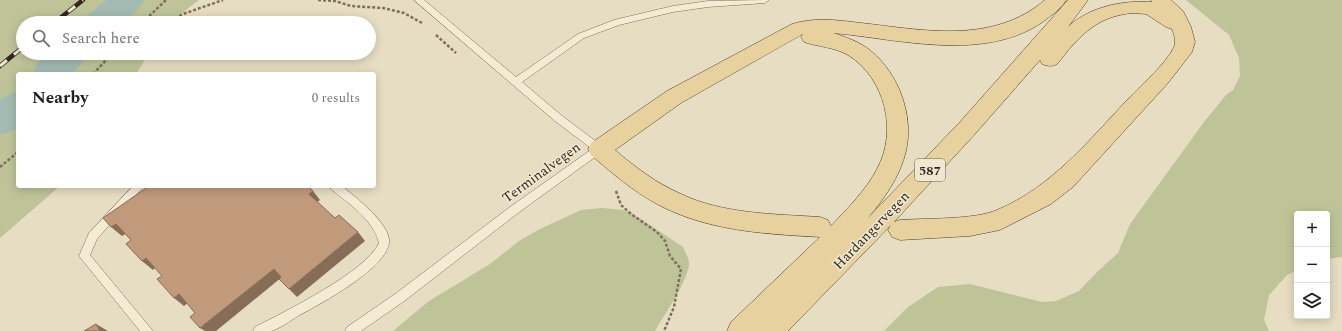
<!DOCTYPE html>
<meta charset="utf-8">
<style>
:root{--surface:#fff;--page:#f2f2f2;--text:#202124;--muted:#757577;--line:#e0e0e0}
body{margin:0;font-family:Spectral,serif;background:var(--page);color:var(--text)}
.controls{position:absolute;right:12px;bottom:12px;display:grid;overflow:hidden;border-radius:4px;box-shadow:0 2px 10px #0003}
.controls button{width:36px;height:36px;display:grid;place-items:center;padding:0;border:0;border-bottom:1px solid var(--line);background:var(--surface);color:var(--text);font:20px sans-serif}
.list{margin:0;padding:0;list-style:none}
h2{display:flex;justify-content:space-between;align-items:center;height:52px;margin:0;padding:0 16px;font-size:17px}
h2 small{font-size:13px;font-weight:400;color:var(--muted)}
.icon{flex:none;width:22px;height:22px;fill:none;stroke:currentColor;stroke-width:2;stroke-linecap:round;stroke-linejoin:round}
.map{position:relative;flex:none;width:1342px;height:331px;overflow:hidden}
.search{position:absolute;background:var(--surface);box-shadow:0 2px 10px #0003;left:16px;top:16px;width:360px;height:44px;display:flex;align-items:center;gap:10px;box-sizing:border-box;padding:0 14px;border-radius:22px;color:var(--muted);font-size:15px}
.panel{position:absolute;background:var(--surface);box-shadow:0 2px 10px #0003;left:16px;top:72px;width:360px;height:116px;border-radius:4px}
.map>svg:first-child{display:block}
</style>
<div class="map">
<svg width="1342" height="331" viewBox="0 0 1342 331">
<rect width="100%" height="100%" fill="#e7ddc2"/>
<g fill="#bec498">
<polygon points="0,0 199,0 169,23 23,23 23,53 149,53 136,74 18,74 18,186 60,186 0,238"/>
<polygon points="1186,0 1342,0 1342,257 1327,259 1327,214 1297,214 1297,270 1287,275 1269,295 1264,320 1269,331 884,331 908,307 938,287 970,284 1042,302 1056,301 1079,291 1097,272 1118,253 1130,224 1204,122 1226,95 1233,90 1240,76 1239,58 1229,35"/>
<path d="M 602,208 L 623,210 L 633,214 L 683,247 C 685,252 689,258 689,264 C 688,281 664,315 655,331 L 393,331 L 429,301 L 490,264 L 519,241 L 538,230 L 581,210 Z"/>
</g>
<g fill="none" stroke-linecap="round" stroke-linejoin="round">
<g fill="#a4bbb4" fill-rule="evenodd">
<polygon points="106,0 144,0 139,8 123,23 84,23 89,14"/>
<polygon points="49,53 89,53 83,62 72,74 32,74 37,64"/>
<polygon points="18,92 18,127 13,131 0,135 0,100 5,96"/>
</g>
<defs>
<g id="lane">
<polygon points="414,0 424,0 516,77 578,34 614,20 673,6 708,1 769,0 765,3 708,7 673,12 619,25 584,38 522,82 561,115 602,146 604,149 602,152 518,213 403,302 361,331 345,331 347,327 395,294 510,207 592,149 555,121"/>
<polygon points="133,186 144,186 97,239 90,255 153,331 140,331 79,256 89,233"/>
<path d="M 330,186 L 342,186 C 355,197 392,225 389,243 C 386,269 320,304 298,316 C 290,321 281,328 271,331 C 266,331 259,331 253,331 L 255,327 C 284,312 366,272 379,243 C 373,219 349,204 331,189 Z"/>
</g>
<path id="primary" d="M 1045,0 L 1066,0 C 1061,9 1052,15 1044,21 C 985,63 899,39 833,33 C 846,37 860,42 871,51 C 899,74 914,116 906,151 C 900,177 884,199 867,219 L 960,122 L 1068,0 L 1088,0 L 1068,27 C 1089,7 1122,0 1152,2 L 1151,0 L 1171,0 L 1183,11 L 1191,27 L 1195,42 L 1192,52 L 1168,83 L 1073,187 L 1051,204 L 1000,230 L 970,236 L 900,240 L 892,237 L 888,230 L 891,225 L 788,331 L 727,331 L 731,322 L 820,237 C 765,234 707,231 657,204 C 633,191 612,173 591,155 L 588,149 L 591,143 L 667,91 L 792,24 C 815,17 837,20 861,23 C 924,30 992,45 1045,0 ZM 1132,13 L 1146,14 L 1166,27 L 1172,29 C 1174,35 1177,42 1173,49 C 1166,63 1142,85 1130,97 C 1090,139 1052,187 997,210 C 974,220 926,218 900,220 L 894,222 L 975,134 L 1040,60 L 1042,64 C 1047,66 1052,67 1057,64 C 1062,59 1066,52 1071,47 C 1089,27 1104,16 1132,13 ZM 803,34 L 801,37 L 804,42 C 819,47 834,47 848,55 C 885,78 898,131 877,169 C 866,190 848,208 831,226 L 828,220 L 820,217 C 774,214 723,214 681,194 C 656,183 635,167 615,150 L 681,103 Z"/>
</defs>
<use href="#lane" stroke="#7f6f5b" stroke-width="1"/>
<use href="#primary" stroke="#4d3e2f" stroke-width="1"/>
<g stroke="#7f6f5b" stroke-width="2.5" stroke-dasharray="3 2" stroke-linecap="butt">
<polyline points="318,0 335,1 351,6 383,8 404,13 422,23"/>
<polyline points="142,23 166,0"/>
<polyline points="166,23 183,14 223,0"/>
<polyline points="436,35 456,53"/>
<polyline points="93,74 113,53"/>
<polyline points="0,167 18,152"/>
<polyline points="616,191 621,205 631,214 657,232 665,241 670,256 681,269 674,307 664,331"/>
</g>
<use href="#lane" fill="#f4ebd4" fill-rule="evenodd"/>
<use href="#primary" fill="#e7d19e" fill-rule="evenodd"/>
<defs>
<g id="rail">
<polyline points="54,23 83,0"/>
<polyline points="0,66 23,47"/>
</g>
</defs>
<use href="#rail" stroke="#31271e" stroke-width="4.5"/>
<use href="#rail" stroke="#f0e7d1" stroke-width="3" stroke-dasharray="9" stroke-linecap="butt"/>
</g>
<g fill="#876c57">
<polygon points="313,191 320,200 316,203 309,194"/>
<polygon points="116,224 127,233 122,236 111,227"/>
<polygon points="358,232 365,241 297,297 289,289"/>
<polygon points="146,258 157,266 153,270 142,261"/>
<polygon points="274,269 282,277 216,331 205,331 200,328"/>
<polygon points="179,294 189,302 184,306 174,298"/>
<polygon points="96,324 108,331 100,331"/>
</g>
<g fill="#c19a7c" stroke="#876c57">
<polygon points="149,186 308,186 313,191 309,194 335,218 339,215 358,232 289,289 279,279 281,277 274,269 200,328 190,317 195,313 179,294 174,298 157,279 162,276 146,258 142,261 126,244 131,240 116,224 111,227 103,218"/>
<polygon points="96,324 100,331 84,331"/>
</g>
<g text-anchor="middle" stroke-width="3" stroke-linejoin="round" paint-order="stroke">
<rect fill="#f0e7d1" stroke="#6a6154" stroke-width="1" x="915" y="159" width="30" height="22" rx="3"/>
<g font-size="13" font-weight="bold" fill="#31271e">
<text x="930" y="175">587</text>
</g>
<g font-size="14" fill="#31271e" stroke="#f0e7d1">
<text transform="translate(541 172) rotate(-36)" y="5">Terminalvegen</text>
<text transform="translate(871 230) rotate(-46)" y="5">Hardangervegen</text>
</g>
</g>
</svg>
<div class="controls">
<button>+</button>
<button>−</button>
<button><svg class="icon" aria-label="layers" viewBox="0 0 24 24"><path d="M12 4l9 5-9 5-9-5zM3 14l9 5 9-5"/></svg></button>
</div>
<div class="search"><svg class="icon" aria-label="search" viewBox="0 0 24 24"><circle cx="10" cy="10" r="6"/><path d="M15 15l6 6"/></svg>Search here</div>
<section class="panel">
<h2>Nearby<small>0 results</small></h2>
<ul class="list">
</ul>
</section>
</div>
